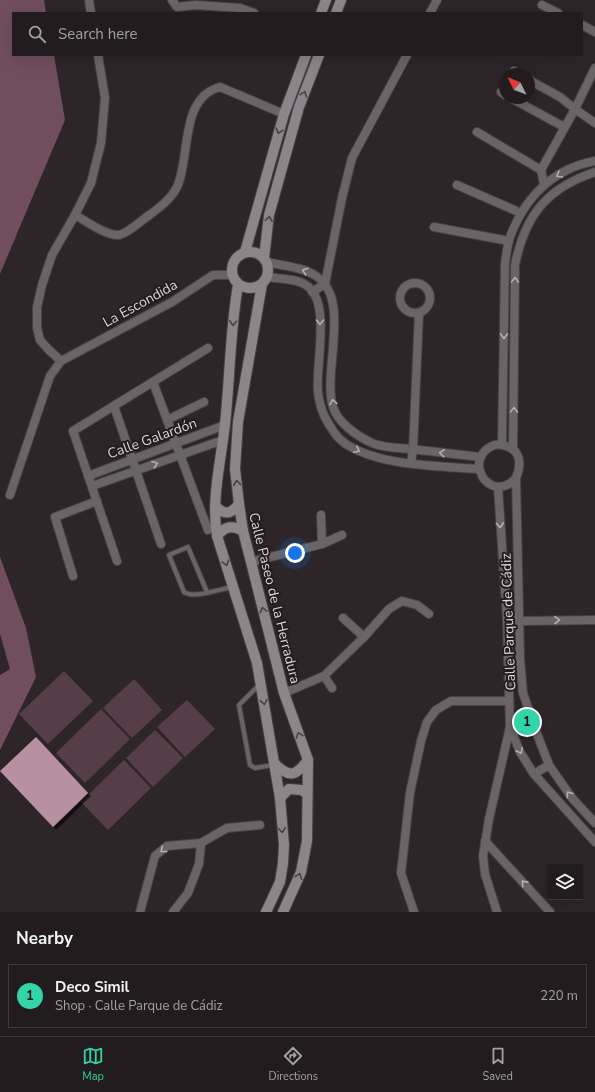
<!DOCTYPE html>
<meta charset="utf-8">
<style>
:root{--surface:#221c1f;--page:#2a2528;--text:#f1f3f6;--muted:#a2a1a4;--line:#3f3a3d;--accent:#32d4a8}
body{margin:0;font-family:"Nunito Sans",sans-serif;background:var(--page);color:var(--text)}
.controls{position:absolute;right:12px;bottom:12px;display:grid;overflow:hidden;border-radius:0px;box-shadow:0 4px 16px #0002}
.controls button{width:36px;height:36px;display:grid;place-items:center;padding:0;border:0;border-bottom:1px solid var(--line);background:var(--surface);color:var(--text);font:20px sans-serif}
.compass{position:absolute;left:499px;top:68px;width:36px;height:36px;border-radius:50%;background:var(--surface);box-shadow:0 4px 16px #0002;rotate:313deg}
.you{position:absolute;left:295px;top:553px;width:14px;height:14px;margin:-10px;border:3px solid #fff;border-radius:50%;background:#1a73e8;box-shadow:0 0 0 6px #1a73e833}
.badge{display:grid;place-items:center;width:26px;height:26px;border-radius:50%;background:var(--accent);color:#111;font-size:13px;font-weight:700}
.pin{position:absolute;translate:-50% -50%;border:2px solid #fff;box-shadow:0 1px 4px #0006}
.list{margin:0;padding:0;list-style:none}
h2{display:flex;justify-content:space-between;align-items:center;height:52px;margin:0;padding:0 16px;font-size:17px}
h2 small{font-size:13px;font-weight:400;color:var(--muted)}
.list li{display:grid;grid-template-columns:26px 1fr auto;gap:12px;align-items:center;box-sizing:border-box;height:64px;margin:0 8px 8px;padding:0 8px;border:1px solid var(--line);border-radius:0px}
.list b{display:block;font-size:15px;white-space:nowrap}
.list p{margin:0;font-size:13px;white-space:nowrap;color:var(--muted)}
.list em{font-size:13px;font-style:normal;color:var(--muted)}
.icon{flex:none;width:22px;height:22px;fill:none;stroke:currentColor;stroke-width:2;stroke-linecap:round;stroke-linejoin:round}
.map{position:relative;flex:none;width:595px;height:912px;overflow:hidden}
.search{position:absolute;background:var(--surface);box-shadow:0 4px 16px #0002;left:12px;right:12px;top:12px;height:44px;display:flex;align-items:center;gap:10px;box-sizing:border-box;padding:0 14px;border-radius:0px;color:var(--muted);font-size:15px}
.sheet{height:124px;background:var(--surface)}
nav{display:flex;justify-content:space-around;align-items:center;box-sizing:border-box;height:56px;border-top:1px solid var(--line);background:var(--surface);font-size:11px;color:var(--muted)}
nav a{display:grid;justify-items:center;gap:2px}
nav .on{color:var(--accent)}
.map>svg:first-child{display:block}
</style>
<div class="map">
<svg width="595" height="912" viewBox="0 0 595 912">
<defs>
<filter id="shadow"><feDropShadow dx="3" dy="3" stdDeviation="0" flood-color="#0009"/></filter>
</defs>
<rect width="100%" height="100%" fill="#2e2529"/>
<g fill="#563e49">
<polygon points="64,671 93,701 48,744 19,714"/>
<polygon points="134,679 162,710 132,738 103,708"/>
<polygon points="187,700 215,729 185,757 157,727"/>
<polygon points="101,709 130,739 85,783 56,753"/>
<polygon points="155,730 183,758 153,787 126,758"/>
<polygon points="124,760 151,788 108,830 81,802"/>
</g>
<g fill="#704e5e">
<polygon points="0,0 44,0 46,13 13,13 13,55 54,55 65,120 0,274"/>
<polygon points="0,557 26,628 36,677 0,750 0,675 10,669 0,634"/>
</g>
<polygon fill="#b791a2" filter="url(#shadow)" points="36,737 88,793 53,827 0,771"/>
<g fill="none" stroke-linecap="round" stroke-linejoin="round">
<defs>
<g id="lane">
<path d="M 207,592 L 188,547 L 169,555 L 184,592 C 194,599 220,589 232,587"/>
<polyline points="260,684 239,705 250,765 255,768 273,765"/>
</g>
<g id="street">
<polyline points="89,0 91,13"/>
<polyline points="172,0 177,7 196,5 240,8 254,13"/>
<polyline points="542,5 558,13"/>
<polyline points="430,13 437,0"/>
<polyline points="582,25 595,32"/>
<polyline points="514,71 519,74"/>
<polyline points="529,80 560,97 575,109 595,123"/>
<polyline points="501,92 505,95"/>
<polyline points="511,98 564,127"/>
<polyline points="477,132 541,170"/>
<polyline points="544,184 541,170 575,109 595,68"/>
<polyline points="457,185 521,213"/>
<path d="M 75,215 C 86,221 106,236 119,235 C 128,233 137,224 144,219 C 156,210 170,201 177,187 C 191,157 179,98 220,87 L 284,114"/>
<polyline points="434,227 509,241"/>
<path d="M 267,262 C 283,266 303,267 316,276 C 352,299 322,372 333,407 C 338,423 357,436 372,443 C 384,448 399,448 411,449 C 434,452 457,454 480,457"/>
<path d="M 267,277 C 280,279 295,278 306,285 C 332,301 315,366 318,392 C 320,407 323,416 332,429 C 336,436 343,443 351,447 C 385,466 440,466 479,469"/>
<circle cx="415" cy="298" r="15"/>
<polyline points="312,292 325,284 342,198 352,158 407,55"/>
<polyline points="61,361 48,349 40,340 37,328 37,307 42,285 52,255 75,215 91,183 101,143 105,98 98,55"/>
<polyline points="153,382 208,530"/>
<polyline points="114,406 161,544"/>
<polyline points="167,420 204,402"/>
<path d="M 502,444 L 505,264 C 506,256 507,248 509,240 C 523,199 552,169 595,161"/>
<path d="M 513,449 L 515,265 C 525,215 547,188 595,172"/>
<polyline points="411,463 413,450 419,313"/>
<polyline points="88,476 225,425"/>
<path d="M 516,478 C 514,480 511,483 509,484 C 486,497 466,461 490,447 C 493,445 498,444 502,445 C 521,448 522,464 516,478 L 520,659 L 523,693 L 537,734 L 549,765 L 572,798 L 595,823"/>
<polyline points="92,486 223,440"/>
<polyline points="498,487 507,619 510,727 520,752 534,774 595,842"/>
<polyline points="10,495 50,376 61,361 172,302 210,277 213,275 232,275"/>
<polyline points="321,515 322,544"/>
<polyline points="117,561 73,431 208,348"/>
<polyline points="251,562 322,544 342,535"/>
<polyline points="73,576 55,517 97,501"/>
<polyline points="343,618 364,637"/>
<polyline points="507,619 520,621 595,620"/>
<polyline points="324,676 332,688"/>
<polyline points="284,693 324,676 364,637 389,609 402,601 417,605 429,614"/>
<polyline points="534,774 549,765"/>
<polyline points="485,841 550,912"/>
<polyline points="140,912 155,856 167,846 201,843 227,828 260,825"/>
<polyline points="173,912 188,893 199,864 201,843"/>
<polyline points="414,912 401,873 410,793 421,741 427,722 436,710 451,701 509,701"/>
<polyline points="497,912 485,874 483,856 489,819 510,727"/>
</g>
<g id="secondary">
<polyline points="321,13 326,0"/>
<polyline points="336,13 341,0"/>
<circle cx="250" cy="270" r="18"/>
<polyline points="245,252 284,114 306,55"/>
<polyline points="264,258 269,215 299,107 319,55"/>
<polyline points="262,284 238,422 235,469 239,504 243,531 251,562 284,693 308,760 307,841 301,872 283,912"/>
<path d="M 238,285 C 230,331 230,378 225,424 C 221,461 211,499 217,536 L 257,663 L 280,798 L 284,845 L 283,863 L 280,882 L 266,912"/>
<path d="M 215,506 C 225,515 230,515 239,504"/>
<path d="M 217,536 C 225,526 232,525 243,531"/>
<path d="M 276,765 C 290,778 296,776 308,760"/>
<polyline points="280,798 289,789 301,790 307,793"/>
</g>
</defs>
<use href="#lane" stroke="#4a4145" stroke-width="6"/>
<use href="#street" stroke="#4a4145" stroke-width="10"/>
<use href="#secondary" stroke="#4a4145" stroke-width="12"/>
<use href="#lane" stroke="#696466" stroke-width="4"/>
<use href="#street" stroke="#696466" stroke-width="8"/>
<use href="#secondary" stroke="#8d8589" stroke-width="10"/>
</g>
<defs><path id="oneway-chevron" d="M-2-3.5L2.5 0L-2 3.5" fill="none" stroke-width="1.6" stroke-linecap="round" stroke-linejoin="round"/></defs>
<g stroke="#494144">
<use href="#oneway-chevron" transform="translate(304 94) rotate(-69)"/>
<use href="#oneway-chevron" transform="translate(279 131) rotate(107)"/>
<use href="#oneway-chevron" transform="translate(269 219) rotate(-82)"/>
<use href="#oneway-chevron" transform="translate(233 323) rotate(94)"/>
<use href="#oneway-chevron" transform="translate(237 483) rotate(-95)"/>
<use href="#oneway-chevron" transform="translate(226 563) rotate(73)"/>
<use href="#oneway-chevron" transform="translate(263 610) rotate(-104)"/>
<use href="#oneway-chevron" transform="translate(264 702) rotate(79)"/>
<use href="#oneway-chevron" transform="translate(299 735) rotate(-110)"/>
<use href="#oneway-chevron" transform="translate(282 830) rotate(83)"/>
<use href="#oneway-chevron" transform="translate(299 876) rotate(-69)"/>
</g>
<g stroke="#b4afb1">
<use href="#oneway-chevron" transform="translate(559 175) rotate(149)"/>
<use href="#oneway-chevron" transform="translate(305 271) rotate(-161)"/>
<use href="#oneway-chevron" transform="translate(515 280) rotate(-89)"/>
<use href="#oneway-chevron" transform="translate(320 322) rotate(90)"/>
<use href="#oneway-chevron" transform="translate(504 336) rotate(91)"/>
<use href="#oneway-chevron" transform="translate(333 402) rotate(-101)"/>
<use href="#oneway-chevron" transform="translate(514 410) rotate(-89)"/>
<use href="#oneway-chevron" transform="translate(357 450) rotate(25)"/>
<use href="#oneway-chevron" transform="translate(442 453) rotate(-174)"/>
<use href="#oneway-chevron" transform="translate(155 464) rotate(-20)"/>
<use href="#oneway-chevron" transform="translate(500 525) rotate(86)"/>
<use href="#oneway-chevron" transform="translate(557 620) rotate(-1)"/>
<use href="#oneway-chevron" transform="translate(520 751) rotate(63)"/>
<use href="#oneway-chevron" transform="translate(569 794) rotate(-126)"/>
<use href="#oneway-chevron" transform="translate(163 850) rotate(142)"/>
<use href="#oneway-chevron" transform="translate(524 883) rotate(-132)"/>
</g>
<g text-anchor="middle" stroke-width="4" stroke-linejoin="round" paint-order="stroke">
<g font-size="14" fill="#ddd7da" stroke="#241c1f">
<text transform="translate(140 303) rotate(-29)" y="5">La Escondida</text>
<text transform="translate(152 438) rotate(-20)" y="5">Calle Galardón</text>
<text transform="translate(275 598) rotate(76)" y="5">Calle Paseo de la Herradura</text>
<text transform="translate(508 622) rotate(-92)" y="5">Calle Parque de Cádiz</text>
</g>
</g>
</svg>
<div class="controls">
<button><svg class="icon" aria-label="layers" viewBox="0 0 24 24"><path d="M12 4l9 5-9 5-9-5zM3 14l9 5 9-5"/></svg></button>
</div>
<svg class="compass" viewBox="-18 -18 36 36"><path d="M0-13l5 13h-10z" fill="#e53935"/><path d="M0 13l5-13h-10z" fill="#a2a1a4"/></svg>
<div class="you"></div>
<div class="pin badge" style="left:527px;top:722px">1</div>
<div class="search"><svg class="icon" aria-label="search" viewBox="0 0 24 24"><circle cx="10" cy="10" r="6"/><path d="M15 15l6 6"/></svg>Search here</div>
</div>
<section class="sheet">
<h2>Nearby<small></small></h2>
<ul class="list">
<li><span class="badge">1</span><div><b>Deco Simil</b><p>Shop · Calle Parque de Cádiz</p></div><em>220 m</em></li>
</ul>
</section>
<nav>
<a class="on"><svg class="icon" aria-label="map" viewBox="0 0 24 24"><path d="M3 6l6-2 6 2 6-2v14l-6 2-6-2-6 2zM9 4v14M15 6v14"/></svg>Map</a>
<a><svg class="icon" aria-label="directions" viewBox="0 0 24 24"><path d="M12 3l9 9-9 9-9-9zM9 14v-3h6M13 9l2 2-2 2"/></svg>Directions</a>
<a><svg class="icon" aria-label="saved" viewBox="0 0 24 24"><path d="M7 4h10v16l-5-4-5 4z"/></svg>Saved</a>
</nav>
